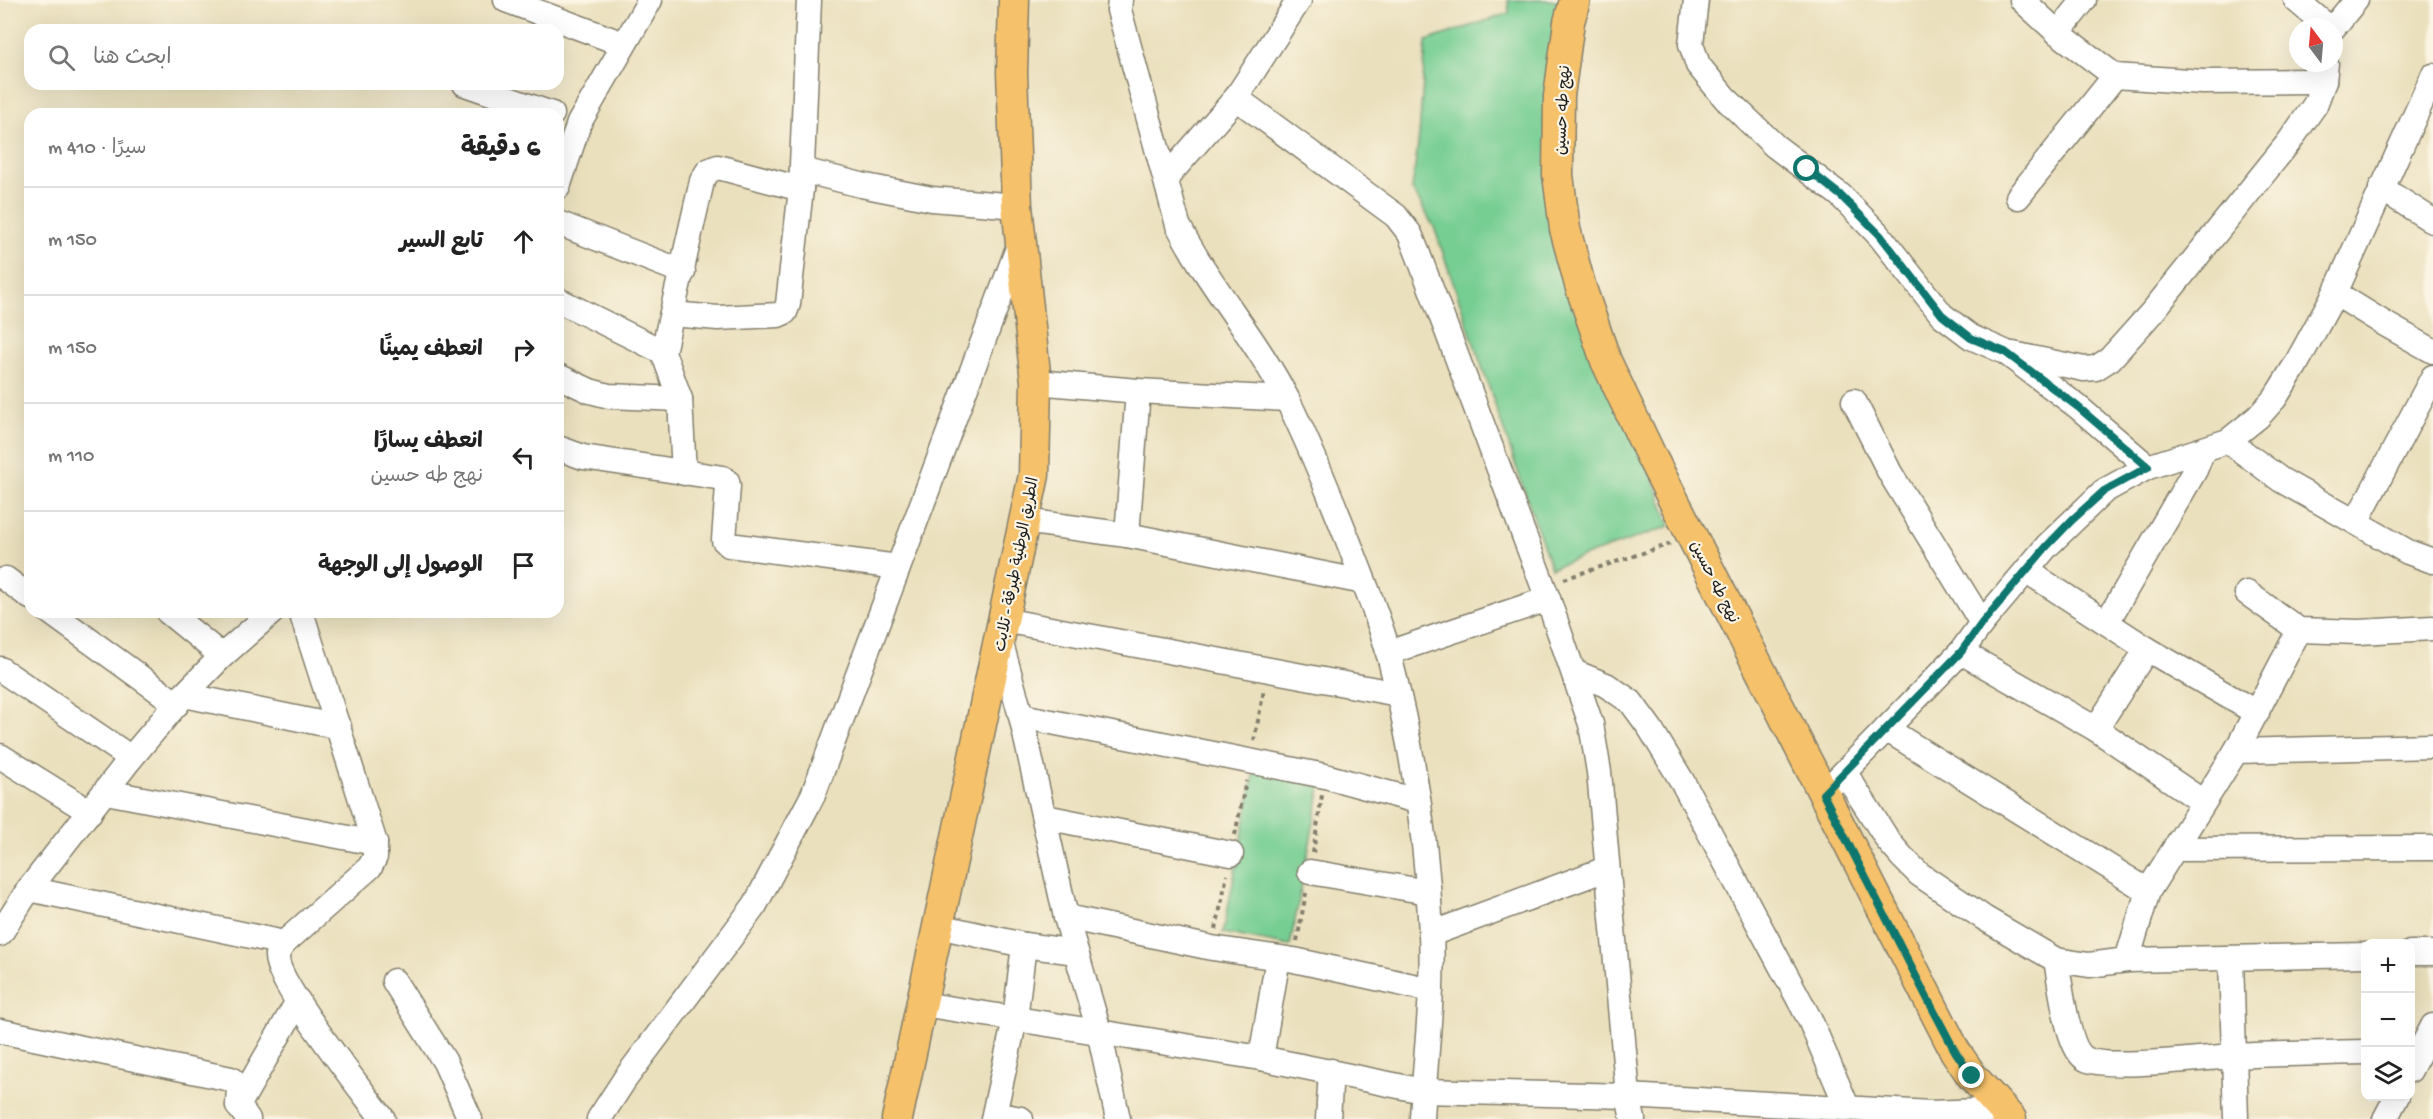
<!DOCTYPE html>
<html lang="ar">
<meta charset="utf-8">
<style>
:root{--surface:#fff;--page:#f6f6f6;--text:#222;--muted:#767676;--line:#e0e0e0}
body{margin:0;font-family:"Gochi Hand","Playpen Sans Arabic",sans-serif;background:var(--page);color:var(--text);direction:rtl}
.controls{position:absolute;right:18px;bottom:18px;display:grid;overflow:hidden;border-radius:12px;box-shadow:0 6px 24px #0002}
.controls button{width:54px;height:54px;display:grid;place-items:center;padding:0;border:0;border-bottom:2px solid var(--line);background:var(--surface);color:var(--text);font:30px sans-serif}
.compass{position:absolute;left:2289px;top:18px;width:54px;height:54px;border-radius:50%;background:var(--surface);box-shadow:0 6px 24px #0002;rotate:344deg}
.stop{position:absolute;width:18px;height:18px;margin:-14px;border:4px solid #0f766e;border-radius:50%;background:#fff}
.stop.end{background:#0f766e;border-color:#fff;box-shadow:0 2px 6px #0008}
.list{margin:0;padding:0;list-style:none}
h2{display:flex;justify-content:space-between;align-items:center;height:78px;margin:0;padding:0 24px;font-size:26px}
h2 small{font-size:20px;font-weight:400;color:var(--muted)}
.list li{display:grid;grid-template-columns:39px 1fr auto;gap:18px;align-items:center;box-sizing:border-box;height:108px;padding:0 24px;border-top:2px solid var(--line)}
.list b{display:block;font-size:22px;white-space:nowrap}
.list p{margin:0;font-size:20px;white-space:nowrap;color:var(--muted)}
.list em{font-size:20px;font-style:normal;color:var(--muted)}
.icon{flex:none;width:33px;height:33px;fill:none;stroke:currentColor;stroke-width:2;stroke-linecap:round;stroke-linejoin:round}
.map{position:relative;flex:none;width:2433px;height:1119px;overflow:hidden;direction:ltr}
.search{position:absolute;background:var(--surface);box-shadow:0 6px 24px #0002;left:24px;top:24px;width:540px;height:66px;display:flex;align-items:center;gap:15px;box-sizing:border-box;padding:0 21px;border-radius:18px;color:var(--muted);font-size:22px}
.panel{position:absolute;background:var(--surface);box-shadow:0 6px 24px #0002;left:24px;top:108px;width:540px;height:510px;border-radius:18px;direction:rtl}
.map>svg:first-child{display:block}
</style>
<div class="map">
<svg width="2433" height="1119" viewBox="0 0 2433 1119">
<rect width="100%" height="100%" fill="#fcf5e5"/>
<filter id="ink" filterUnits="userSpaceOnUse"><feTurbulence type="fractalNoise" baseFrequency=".0167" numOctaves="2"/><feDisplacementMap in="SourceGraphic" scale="12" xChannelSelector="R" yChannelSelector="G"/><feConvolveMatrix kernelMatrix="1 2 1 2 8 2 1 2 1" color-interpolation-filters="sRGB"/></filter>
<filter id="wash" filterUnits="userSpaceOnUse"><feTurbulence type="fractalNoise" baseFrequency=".008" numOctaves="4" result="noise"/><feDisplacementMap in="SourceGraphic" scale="24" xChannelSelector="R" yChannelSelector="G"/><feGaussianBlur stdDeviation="1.35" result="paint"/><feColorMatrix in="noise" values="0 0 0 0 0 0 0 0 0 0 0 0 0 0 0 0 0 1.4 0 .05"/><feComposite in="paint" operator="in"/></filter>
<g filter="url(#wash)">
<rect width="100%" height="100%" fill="#eae0bd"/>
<g fill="#76ce93" stroke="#497558" stroke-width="1.5">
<polygon points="1508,0 1563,0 1552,183 1670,526 1551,568 1434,227 1412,189 1419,136 1426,41 1509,13"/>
<polygon points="1256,764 1323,776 1290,946 1223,933"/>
</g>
</g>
<g filter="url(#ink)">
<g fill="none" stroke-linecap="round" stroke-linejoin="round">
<defs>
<g id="minor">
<polyline points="506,0 623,44"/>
<path d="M 1120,0 L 1119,10 L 1178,225 C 1209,286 1256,338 1287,399 C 1310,445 1330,495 1349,543 C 1363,580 1379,617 1389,655 C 1412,744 1427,842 1431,933 C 1434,996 1425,1057 1422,1119"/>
<polyline points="1696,0 1691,44 1698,65 1725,98 1775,146 1840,195 1879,235 1942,315 1971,337 2005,352 2078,407 2148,467"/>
<polyline points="2022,0 2058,33 2115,76 2203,82 2324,81"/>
<polyline points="2296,0 2328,27"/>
<polyline points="2334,27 2356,0"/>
<polyline points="2058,33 2084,0"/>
<polyline points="465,84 552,114"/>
<polyline points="1236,98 1396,216 1410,234 1418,254 1548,599 1591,724 1599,772 1628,1096 1633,1119"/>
<polyline points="802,170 861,185 932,199 1017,206"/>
<polyline points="1166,178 1236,98 1299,0"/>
<polyline points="558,187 579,123 650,0"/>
<polyline points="2381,188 2433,221"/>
<polyline points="2018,197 2115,76"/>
<polyline points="558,223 683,272"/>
<polyline points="2335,293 2385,324 2433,351"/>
<polyline points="558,300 663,352"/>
<polyline points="672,314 718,318 778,315 785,312 788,304 801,189 809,0"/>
<polyline points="2013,354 2084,369 2096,368 2110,359 2153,311 2289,142 2315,105 2324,81 2326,63"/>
<polyline points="558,376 590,391 609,396 680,399"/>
<polyline points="1036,382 1138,391 1287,399"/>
<polyline points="1854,401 1890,473 1982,623"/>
<polyline points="2228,441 2281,480 2408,552 2433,561"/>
<polyline points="558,448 583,457 723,478 727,481 728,486 724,540 729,545 898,567"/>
<polyline points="684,473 680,399 663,352 702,181 708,171 718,167 801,189"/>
<polyline points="1024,521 1127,535 1364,582"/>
<polyline points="2356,522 2433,377"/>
<polyline points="1127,535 1138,391"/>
<polyline points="2027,571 2147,649 2257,713"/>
<polyline points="6,579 30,597"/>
<polyline points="2247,593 2299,630 2359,632 2433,628"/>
<polyline points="50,612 177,704"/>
<polyline points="168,612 222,656"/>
<path d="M 301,612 L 375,843 L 375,857 L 370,867 L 284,943 C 282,946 278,951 277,955 C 274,981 364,1093 383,1119"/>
<polyline points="1003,620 1398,694"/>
<polyline points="2107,622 2195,470 2203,450"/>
<polyline points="1000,640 1021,716 1066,917 1099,1031 1118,1119"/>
<polyline points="1961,652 2096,729 2203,802"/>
<polyline points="1388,653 1548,599"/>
<polyline points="0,669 131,758"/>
<polyline points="1574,672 1606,685 1631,702 1650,728 1682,781 1810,1020 1848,1109"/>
<polyline points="184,695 339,727"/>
<polyline points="1021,716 1325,776 1417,801"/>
<polyline points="1886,729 2148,891"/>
<polyline points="2096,729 2147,649"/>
<polyline points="2236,751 2433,746"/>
<polyline points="0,756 90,812"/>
<polyline points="1845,773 1889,842 1902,857 1919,874 1984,918 2056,960 2089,965 2127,960 2366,955"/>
<polyline points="106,792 375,843"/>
<polyline points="1823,794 1961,652 1982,623 2047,546 2104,491 2148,467 2228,441 2258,417 2275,398 2295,366 2335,293 2433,76"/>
<polyline points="1045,817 1231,854"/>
<polyline points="2175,849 2433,848"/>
<polyline points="1310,872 1428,892"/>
<polyline points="29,889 284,943"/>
<polyline points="1066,917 1212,948 1294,960 1431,990"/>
<polyline points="938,926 1024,945 1076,952"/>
<polyline points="0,934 29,889 131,758 184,695 222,656 272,612"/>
<polyline points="1431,934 1606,869"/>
<polyline points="2410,953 2433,953"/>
<polyline points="2231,959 2236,1119"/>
<path d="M 2056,960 C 2060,980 2067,1050 2086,1059 C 2106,1070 2204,1058 2232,1056 C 2276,1054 2321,1053 2366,1052"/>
<polyline points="2127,960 2148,891 2236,751 2299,630"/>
<polyline points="394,981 445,1062 470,1119"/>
<polyline points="922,1004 1261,1058 1423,1091 1628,1096 1931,1113 2001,1110"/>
<polyline points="0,1031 231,1079 239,1087 238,1105 248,1119"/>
<polyline points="1261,1058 1278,958"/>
<polyline points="2410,1070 2433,1026"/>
<polyline points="238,1106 298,1001"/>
<polyline points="995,1114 1021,1119"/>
<polyline points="599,1119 625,1079 755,905 813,795 1021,240"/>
<polyline points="993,1119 1015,1019 1024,945"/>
<polyline points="1328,1119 1331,1071"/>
<polyline points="2385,1119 2397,1096"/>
</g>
<g id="major">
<polyline points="1575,0 1569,22 1559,96 1558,175 1565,229 1580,285 1606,361 1652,458 1955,1051 1972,1076 2011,1119"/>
<polyline points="897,1119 1034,475 1036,382 1017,206 1012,73 1014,0"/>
</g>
</defs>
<use href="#minor" stroke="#837e6c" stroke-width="27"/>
<use href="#major" stroke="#837e6c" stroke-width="33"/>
<g stroke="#837e6c" stroke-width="4" stroke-dasharray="4.5 4.5" stroke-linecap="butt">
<polyline points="1564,579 1670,544"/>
<polyline points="1254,741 1264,690"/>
<polyline points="1235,835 1246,781"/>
<polyline points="1313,853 1322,795"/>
<polyline points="1216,929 1227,875"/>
<polyline points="1297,941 1306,893"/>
</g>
<use href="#minor" stroke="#fff" stroke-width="24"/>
<use href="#major" stroke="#f5c16b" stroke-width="30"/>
</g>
</g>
<g fill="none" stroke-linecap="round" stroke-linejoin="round" filter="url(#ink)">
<polyline stroke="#0f766e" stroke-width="8" points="1807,169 1840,195 1880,235 1942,315 1971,338 2005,352 2078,407 2148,467 2104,491 2072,520 2047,546 1982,623 1961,652 1823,794 1926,996 1955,1051 1972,1076"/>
</g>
<g text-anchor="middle" stroke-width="4.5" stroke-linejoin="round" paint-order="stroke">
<g font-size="16" fill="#1c1c1c" stroke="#fcf5e5">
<text transform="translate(1561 110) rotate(-87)" y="6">نهج طه حسين</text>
<text transform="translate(1015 564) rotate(-79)" y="6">الطريق الوطنية طبرقة - تلابت</text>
<text transform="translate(1716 581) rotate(63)" y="6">نهج طه حسين</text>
</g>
</g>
</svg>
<div class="controls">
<button>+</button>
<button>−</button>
<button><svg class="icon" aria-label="layers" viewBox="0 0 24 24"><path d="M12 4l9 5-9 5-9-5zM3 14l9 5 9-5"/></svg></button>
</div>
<svg class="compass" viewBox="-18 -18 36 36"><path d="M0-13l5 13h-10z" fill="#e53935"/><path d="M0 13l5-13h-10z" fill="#767676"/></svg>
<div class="stop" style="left:1807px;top:169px"></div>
<div class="stop end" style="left:1972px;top:1076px"></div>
<div class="search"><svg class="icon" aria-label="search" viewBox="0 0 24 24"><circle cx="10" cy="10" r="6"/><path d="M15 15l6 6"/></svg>ابحث هنا</div>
<section class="panel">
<h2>6 دقيقة<small>سيرًا · 410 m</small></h2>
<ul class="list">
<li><svg class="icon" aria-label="ahead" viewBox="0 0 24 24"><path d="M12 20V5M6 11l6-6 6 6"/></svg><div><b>تابع السير</b></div><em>150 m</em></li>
<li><svg class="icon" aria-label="right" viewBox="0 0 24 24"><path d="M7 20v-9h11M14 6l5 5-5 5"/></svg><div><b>انعطف يمينًا</b></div><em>150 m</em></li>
<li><svg class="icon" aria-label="left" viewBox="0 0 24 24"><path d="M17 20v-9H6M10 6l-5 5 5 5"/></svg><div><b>انعطف يسارًا</b><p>نهج طه حسين</p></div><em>110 m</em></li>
<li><svg class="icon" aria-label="arrive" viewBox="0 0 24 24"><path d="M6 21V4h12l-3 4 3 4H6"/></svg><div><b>الوصول إلى الوجهة</b></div></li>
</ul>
</section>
</div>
